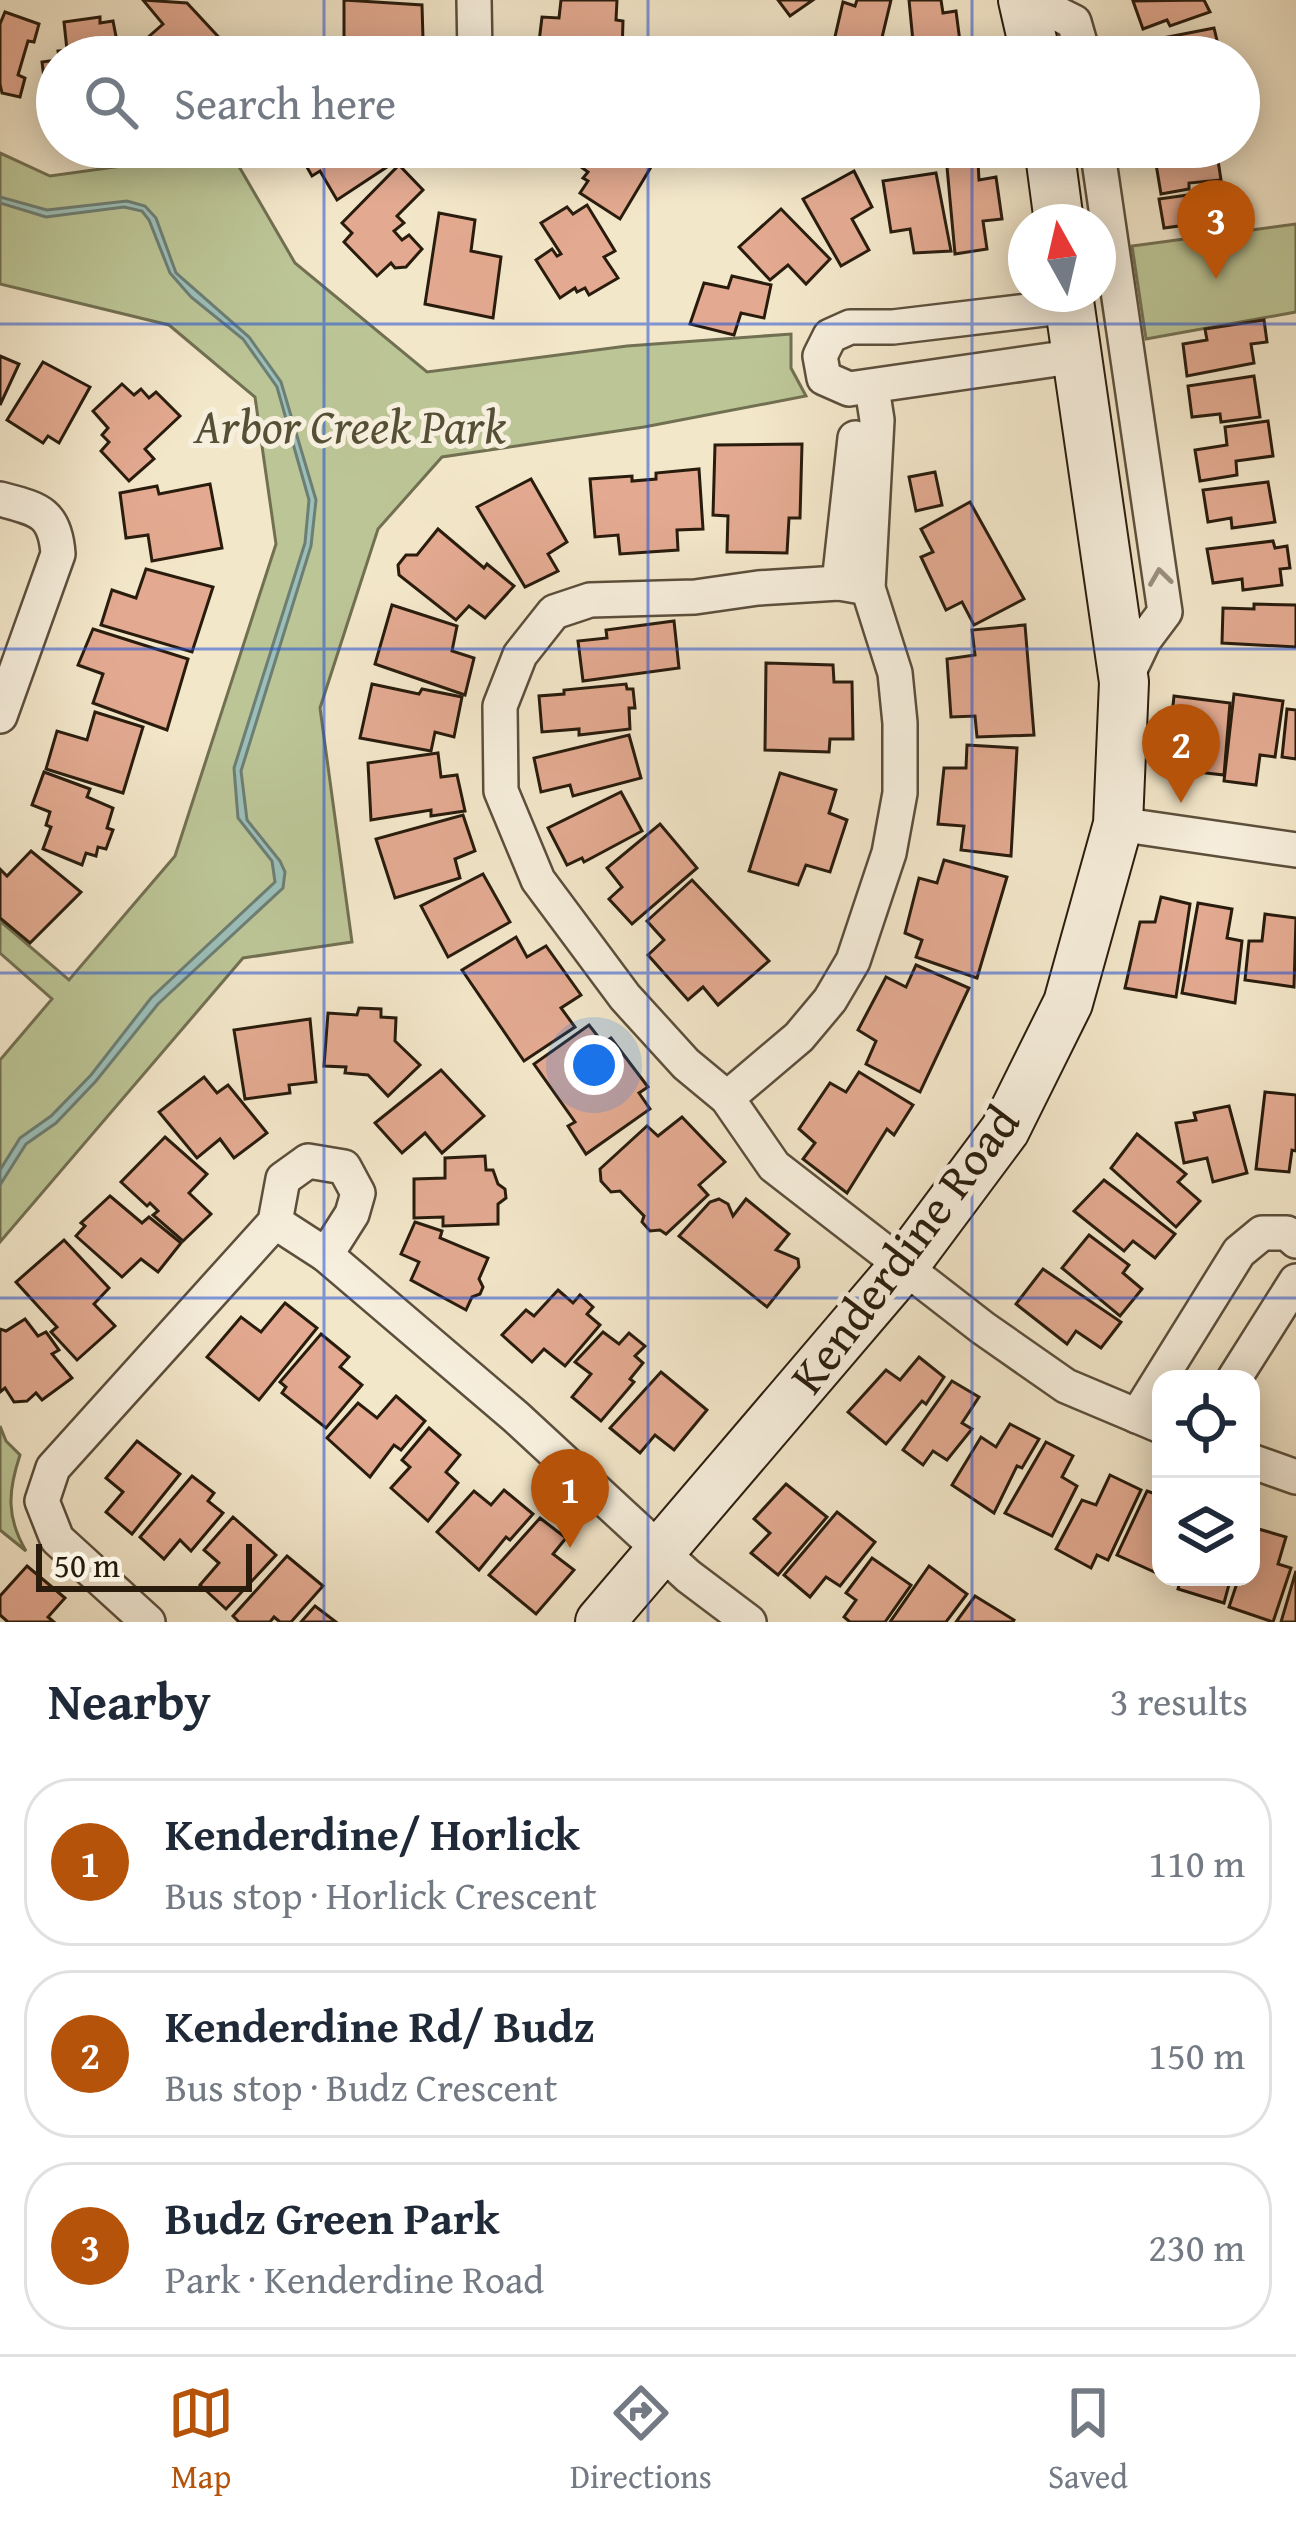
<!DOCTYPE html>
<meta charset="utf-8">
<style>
:root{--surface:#fff;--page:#f6f6f7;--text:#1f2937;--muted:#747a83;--line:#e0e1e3;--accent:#b45309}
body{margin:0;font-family:"Gentium Book Plus",serif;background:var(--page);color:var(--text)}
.controls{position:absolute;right:36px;bottom:36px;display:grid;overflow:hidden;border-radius:24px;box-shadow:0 6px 30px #0003}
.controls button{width:108px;height:108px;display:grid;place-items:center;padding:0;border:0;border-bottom:3px solid var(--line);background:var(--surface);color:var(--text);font:60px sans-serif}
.compass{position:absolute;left:1008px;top:204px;width:108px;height:108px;border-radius:50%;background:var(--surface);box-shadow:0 6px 30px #0003;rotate:352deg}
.scale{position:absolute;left:36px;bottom:30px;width:216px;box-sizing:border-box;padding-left:12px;border:6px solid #291c0d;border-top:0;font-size:33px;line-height:42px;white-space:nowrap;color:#291c0d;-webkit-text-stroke:9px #f7efdd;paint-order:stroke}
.you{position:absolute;left:594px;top:1065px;width:42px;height:42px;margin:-30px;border:9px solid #fff;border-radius:50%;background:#1a73e8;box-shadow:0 0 0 18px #1a73e833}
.badge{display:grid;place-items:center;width:78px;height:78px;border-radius:50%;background:var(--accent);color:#fff;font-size:39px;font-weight:700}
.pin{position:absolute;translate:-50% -99px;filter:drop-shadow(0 3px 6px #0008)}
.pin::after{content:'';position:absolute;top:63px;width:42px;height:36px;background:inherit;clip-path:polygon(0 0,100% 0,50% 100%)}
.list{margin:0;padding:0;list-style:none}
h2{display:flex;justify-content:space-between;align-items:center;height:156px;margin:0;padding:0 48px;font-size:51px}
h2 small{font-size:39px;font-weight:400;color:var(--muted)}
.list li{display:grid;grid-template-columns:78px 1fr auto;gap:36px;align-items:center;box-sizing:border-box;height:168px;margin:0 24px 24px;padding:0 24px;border:3px solid var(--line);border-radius:48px}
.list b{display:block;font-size:45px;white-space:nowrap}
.list p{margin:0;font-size:39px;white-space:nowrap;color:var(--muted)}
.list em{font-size:39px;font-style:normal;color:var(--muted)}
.icon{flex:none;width:66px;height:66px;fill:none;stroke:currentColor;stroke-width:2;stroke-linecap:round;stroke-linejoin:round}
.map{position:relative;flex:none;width:1296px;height:1622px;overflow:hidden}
.search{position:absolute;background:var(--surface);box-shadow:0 6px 30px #0003;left:36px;right:36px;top:36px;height:132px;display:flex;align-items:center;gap:30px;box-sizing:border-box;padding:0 42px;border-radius:66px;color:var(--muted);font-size:45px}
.sheet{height:732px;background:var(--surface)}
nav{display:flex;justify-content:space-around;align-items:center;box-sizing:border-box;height:168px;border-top:3px solid var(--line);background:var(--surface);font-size:33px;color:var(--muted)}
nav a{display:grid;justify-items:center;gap:6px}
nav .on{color:var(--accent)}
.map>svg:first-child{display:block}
</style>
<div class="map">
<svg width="1296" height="1622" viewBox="0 0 1296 1622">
<rect width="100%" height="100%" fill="#f3e7ca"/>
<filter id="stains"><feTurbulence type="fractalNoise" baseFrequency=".00167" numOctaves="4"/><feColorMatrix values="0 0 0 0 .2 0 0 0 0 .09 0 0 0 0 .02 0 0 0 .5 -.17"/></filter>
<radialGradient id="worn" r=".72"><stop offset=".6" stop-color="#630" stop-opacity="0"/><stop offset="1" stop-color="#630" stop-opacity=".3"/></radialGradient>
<g fill="#bcc596" stroke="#727052" stroke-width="3">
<polygon points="230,151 295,263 427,372 627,346 791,334 791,368 806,396 644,427 442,457 378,529 320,708 352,942 243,958 0,1242 0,1060 52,999 0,953 0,921 69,980 175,856 276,544 255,397 169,325 0,284 0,153 50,176"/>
<polygon points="1296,224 1296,312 1146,339 1132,246"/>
<path d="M 0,1426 L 6,1441 L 20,1455 C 8,1491 6,1517 26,1551 L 0,1530 Z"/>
</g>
<polygon fill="#9bbfb9" stroke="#6d7e74" stroke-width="3" points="0,197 47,210 127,201 145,206 156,218 176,273 249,337 281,382 316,500 311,546 241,771 247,820 280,861 285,872 283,888 158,1004 96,1081 56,1123 26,1144 0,1185 0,1170 20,1138 51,1116 91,1075 151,998 275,882 272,861 238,818 234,768 305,543 309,500 277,387 243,339 191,297 170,273 149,220 142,211 124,207 46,217 0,203"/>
<g fill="#e3aa91" stroke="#291c0d" stroke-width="3">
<polygon points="143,0 187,3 226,45 214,57 163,57 146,39 163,24"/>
<polygon points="344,0 422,5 423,39 344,38"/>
<polygon points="561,0 617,0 616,20 623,21 622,54 538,50 542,17 559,18"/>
<polygon points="778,0 813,0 790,16"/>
<polygon points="857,0 891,0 878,54 834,41 843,2 855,6"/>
<polygon points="909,0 941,0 943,13 956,11 962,57 901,57 914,52"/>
<polygon points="1204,0 1210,12 1170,26 1167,20 1143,29 1133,1"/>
<polygon points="5,12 39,24 34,42 28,41 18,75 25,78 20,97 2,93 0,84 0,24"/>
<polygon points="100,17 100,23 113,21 120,57 59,57 58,51 67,50 64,22"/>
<polygon points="1214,28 1221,57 1157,57 1166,55 1163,38"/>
<polygon points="395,40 396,57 304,57 355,53 355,42"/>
<polygon points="57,60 57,108 48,109 42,62"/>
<polygon points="395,147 402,157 337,200 320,171 312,176 296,148"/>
<polygon points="571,147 616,147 651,167 620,219 580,193 588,181 583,178 588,172 566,156"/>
<polygon points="1182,147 1216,147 1221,180 1189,183 1189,189 1161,194 1156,164 1184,160"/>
<polygon points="978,162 979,180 996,177 1002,219 983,221 987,249 955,254 947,167"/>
<polygon points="399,165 423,190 397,216 404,223 394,231 402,240 409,235 422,249 406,267 395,268 391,263 377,276 344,242 352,233 342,223"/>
<polygon points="854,171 872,207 852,219 869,250 841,266 803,199"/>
<polygon points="936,173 951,251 914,253 910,229 891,232 883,181"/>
<polygon points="1195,194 1197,207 1238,201 1244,236 1196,241 1194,224 1164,228 1159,199"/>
<polygon points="587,205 615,251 604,257 618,278 589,295 585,288 577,292 575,288 560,298 536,260 552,249 557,256 561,254 541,223 567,207 573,214"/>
<polygon points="781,209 830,259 806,284 788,265 770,280 739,247"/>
<polygon points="439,213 475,220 471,251 501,257 493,318 425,304"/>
<polygon points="732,276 771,285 764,318 741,313 734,335 690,324 704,283 728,288"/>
<polygon points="1264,320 1267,342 1251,344 1254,363 1187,376 1183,344 1207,340 1205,329"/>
<polygon points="0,356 19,364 0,405"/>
<polygon points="43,362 90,387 59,443 48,436 43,443 7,420"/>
<polygon points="1254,376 1260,417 1221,422 1220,414 1192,417 1188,386"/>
<polygon points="122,384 134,395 141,389 149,398 156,392 180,416 145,449 154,459 129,481 101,451 109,442 102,435 108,428 93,411"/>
<polygon points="1268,421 1273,456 1236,461 1237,475 1200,481 1195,450 1227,445 1225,427"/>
<polygon points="802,444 800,518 789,518 787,553 727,552 728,516 713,515 715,445"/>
<polygon points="699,469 703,529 677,530 678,550 620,554 618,535 595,537 590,479 632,476 632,481 656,479 656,473"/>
<polygon points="935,472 942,505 916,511 909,477"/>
<polygon points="531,479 567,542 548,554 558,571 525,587 477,507"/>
<polygon points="1268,482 1275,522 1232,528 1231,518 1208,522 1203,490"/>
<polygon points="210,484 222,548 152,561 148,535 126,538 120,493 157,486 159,494"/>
<polygon points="970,502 1024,599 974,625 962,602 946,610 921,557 933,552 921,529"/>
<polygon points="438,529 484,568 487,564 514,586 485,618 469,606 456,620 399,575 398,565 406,555 417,555"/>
<polygon points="1273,541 1275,548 1287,546 1290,568 1280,569 1282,585 1243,590 1242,579 1213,583 1207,549"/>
<polygon points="146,569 213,587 192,652 101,625 112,590 136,598"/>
<polygon points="1254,604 1296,605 1296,647 1222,643 1223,608 1254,609"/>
<polygon points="392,605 457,626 452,651 474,658 465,695 375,664"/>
<polygon points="674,621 679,668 583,681 578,641 607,638 606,630"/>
<polygon points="1025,625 1034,735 977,737 975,716 951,717 947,659 975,655 972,630"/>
<polygon points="93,629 188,659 167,730 93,703 103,674 78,665"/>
<polygon points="766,663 833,665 834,682 852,682 853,739 830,739 829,752 765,750"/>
<polygon points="372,684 419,694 422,689 462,697 454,737 435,732 431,751 360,738"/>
<polygon points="626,684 627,689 633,689 635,708 629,708 630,729 579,735 579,729 542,732 539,696 564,694 564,690"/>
<polygon points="1234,694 1283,701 1275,757 1260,755 1256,785 1224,781"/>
<polygon points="1174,696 1230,703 1224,775 1188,771 1190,748 1169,743"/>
<polygon points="1287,709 1296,710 1296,759 1282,757"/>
<polygon points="95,712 143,727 123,793 46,769 57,731 87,740"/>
<polygon points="629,735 641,778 573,796 570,785 541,792 534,758"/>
<polygon points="967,745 1017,748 1011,856 961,850 964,826 938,824 944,768 966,768"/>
<polygon points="438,753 441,777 457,775 465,811 431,816 431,810 371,820 368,763"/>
<polygon points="44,772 90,789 87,797 113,808 107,828 113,830 106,849 98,847 96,856 86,853 82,865 43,849 51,827 46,825 50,812 32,805"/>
<polygon points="780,773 836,790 829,813 847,820 830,872 806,865 798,885 749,871"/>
<polygon points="621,792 642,831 584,862 582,858 567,865 548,828"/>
<polygon points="463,815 475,851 455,859 460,878 395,898 376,839"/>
<polygon points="660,824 697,868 632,924 609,899 622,887 607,868"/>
<polygon points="31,851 81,892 30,943 0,918 0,869 7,876"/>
<polygon points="944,860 1007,877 977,978 916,957 922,940 905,933 919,878 937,883"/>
<polygon points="483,874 510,922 448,957 421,906"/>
<polygon points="692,880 769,961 718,1005 703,987 688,1000 648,955 664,940 647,921"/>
<polygon points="1161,897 1190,904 1176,997 1125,988 1140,922 1155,922"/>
<polygon points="1198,903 1232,909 1227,938 1242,941 1235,1003 1182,993"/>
<polygon points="1265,914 1296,918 1294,987 1245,980 1249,941 1262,941"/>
<polygon points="516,937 527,957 546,946 581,995 561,1008 575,1027 524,1061 462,970"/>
<polygon points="916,965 969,988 920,1092 866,1064 876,1041 858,1030 886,977 906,987"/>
<polygon points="359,1008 381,1009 381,1017 396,1018 395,1041 420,1065 388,1096 368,1075 345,1073 346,1067 324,1066 328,1013 357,1015"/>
<polygon points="310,1019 316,1082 289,1085 290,1093 245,1099 234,1030"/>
<polygon points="589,1025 603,1043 611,1038 648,1087 639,1093 650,1109 586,1154 568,1126 575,1122 534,1064"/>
<polygon points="441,1070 484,1116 442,1153 425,1133 402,1153 375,1123"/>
<polygon points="859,1072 913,1105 894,1135 887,1129 847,1193 803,1159 815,1143 799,1129 830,1083 846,1092"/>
<polygon points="204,1077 217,1093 228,1085 267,1133 234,1158 220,1139 197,1158 159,1112"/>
<polygon points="1265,1092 1296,1095 1296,1151 1292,1150 1289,1172 1256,1169"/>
<polygon points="1229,1106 1247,1173 1213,1182 1207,1158 1184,1163 1176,1123 1196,1120 1194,1113"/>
<polygon points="682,1117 725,1162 699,1185 708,1195 666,1234 660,1230 650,1231 642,1222 644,1216 620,1191 611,1192 601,1181 600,1169 647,1126 658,1136"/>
<polygon points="1137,1134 1186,1174 1178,1182 1200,1201 1176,1227 1111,1168"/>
<polygon points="165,1137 207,1174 189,1193 211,1214 183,1241 153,1215 158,1211 150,1203 147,1206 121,1182"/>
<polygon points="485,1156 486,1170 493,1170 498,1184 505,1189 506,1198 498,1204 498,1224 443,1226 443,1217 414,1218 414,1179 445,1178 445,1158"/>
<polygon points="1104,1180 1175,1234 1155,1258 1133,1241 1124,1251 1074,1211"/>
<polygon points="110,1196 142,1223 149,1217 181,1243 158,1272 141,1259 122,1277 76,1236 85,1226 81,1223"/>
<polygon points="719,1199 728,1204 733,1216 746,1199 789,1234 776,1250 798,1259 799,1267 767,1307 679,1236 710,1202"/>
<polygon points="415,1222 442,1231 440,1238 488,1258 479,1279 483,1287 480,1294 472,1297 466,1310 411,1280 419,1262 401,1254"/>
<polygon points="1089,1235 1129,1265 1123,1273 1142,1289 1120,1316 1062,1268"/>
<polygon points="64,1240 109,1288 94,1304 115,1326 77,1360 51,1332 57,1327 16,1282"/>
<polygon points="1043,1269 1121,1322 1101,1348 1076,1331 1067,1344 1016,1304"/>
<polygon points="558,1290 573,1303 580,1295 593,1307 587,1314 600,1325 565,1366 544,1349 532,1362 502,1335 526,1310 534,1316"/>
<polygon points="285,1303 317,1328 259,1400 207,1357 241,1317 261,1332"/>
<polygon points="25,1319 38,1336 46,1332 59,1350 52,1354 72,1378 42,1400 36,1393 27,1401 14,1402 5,1388 0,1392 0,1329 6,1331"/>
<polygon points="603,1332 619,1344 629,1333 645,1346 635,1356 643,1363 630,1379 634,1382 601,1421 572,1397 591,1374 575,1362"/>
<polygon points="321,1334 349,1357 340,1367 362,1385 326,1428 282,1393 286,1387 280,1382"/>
<polygon points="919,1357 944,1377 926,1404 922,1401 886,1444 848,1412 886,1370 900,1380"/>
<polygon points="661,1372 707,1410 674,1450 655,1435 640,1453 610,1428"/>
<polygon points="952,1381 979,1397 962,1423 972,1429 947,1460 933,1451 923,1465 903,1450"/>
<polygon points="396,1396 425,1421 401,1450 394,1445 370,1477 327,1438 358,1403 377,1418"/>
<polygon points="1010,1424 1039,1439 1022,1468 1017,1466 994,1513 952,1485 981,1437 996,1447"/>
<polygon points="429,1428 460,1455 446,1472 458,1483 428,1521 391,1488 410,1467 402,1460"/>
<polygon points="137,1441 180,1474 132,1534 106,1512 123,1492 106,1478"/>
<polygon points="1046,1442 1073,1456 1062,1477 1077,1486 1052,1536 1005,1513"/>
<polygon points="1110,1475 1141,1490 1108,1560 1097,1555 1091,1568 1056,1549 1082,1500 1096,1505"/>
<polygon points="192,1476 214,1493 208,1501 223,1513 191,1551 180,1540 164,1559 140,1537"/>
<polygon points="786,1484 827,1517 778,1575 751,1553 770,1533 754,1519"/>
<polygon points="504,1490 533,1514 510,1540 506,1537 479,1570 437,1532 474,1491 491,1505"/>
<polygon points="1147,1491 1161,1496 1161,1575 1117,1555"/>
<polygon points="837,1512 875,1542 840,1586 826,1577 810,1597 784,1575"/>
<polygon points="233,1517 276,1555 226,1609 200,1585 219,1563 204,1550"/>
<polygon points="540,1518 566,1538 553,1554 574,1570 536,1614 489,1575"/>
<polygon points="1255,1528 1286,1537 1278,1564 1291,1568 1273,1622 1229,1607 1239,1577 1251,1577 1251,1541"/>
<polygon points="287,1556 323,1586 291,1622 280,1622 274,1617 270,1622 239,1622 233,1616"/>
<polygon points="872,1558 911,1585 885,1622 850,1622 844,1617 856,1600 846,1593"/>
<polygon points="27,1566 65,1598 48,1617 54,1622 8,1622 0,1615 0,1596"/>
<polygon points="929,1566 967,1594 946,1622 890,1622"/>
<polygon points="1296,1571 1296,1622 1281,1622"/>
<polygon points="1181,1577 1231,1577 1224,1603 1178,1589"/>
<polygon points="975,1596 1014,1620 1013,1622 956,1622"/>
<polygon points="315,1606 336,1622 301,1622"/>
</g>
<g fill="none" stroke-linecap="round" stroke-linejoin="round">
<defs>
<g id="street">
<polyline points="474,0 475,57"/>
<polyline points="1030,0 1074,22 1084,57"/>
<polyline points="1097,147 1165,612 1144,640 1125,680"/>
<polyline points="1070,306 893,327 850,327 830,336 820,356 824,378 849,389 1078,356"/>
<path d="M 0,499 C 37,509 55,511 58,554 L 0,716"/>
<polyline points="839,583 855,438"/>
<polyline points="868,588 839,583 758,588 695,597 590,600 554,612 520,655 500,706 501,791 538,880 625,997 686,1064 727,1098 774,1166 983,1328 1066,1386 1161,1426"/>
<polyline points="1118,824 1296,850"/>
<polyline points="727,1098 799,1037 830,1000 853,961 889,853 900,793 900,723 895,673 868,588 877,420 872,388"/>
<polyline points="275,1222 326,1255 516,1417 688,1576 749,1622"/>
<polyline points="1234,1379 1296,1281"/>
<polyline points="1137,1416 1239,1252 1262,1233 1287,1233 1296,1241"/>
<polyline points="1251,1461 1296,1477"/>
<polyline points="148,1622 57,1539 42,1501 53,1468 275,1222 283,1179 308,1161 344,1167 358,1193 352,1214 326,1255"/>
</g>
<g id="secondary">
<polyline points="1023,0 1036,57"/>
<polyline points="1049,147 1059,222"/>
<polyline points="600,1622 903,1267 1005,1130 1068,1003 1118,824 1124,682 1068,294"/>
</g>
</defs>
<use href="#street" stroke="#5c4f3c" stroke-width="38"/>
<use href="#secondary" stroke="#291c0d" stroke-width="52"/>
<use href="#street" stroke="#f7efdd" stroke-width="33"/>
<use href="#secondary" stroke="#f7efdd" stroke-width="48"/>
</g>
<defs><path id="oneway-chevron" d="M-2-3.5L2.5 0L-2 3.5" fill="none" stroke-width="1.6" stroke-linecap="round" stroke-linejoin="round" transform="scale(3)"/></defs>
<use stroke="#9a907f" href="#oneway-chevron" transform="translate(1160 577) rotate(-98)"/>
<path fill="none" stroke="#1d4ed8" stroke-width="3" stroke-opacity="0.55" d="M 324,0 L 324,57M 648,0 L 648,57M 972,0 L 972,57M 324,147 L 324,1622M 648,147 L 648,1622M 972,147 L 972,1622M 0,324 L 1296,324M 0,649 L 1296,649M 0,973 L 1296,973M 0,1298 L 1296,1298"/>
<g text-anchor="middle" stroke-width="10" stroke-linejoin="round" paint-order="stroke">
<g font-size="48" font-style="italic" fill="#554f36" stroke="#f7efdd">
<text x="350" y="443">Arbor Creek Park</text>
</g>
<g font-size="48" fill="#291c0d" stroke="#f7efdd">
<text transform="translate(904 1249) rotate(-53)" y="17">Kenderdine Road</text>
</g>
</g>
<rect width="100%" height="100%" filter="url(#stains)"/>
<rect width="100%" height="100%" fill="url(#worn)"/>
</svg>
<div class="controls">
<button><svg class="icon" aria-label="locate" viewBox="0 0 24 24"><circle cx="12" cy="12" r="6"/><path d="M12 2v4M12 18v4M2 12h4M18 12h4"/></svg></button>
<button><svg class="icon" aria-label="layers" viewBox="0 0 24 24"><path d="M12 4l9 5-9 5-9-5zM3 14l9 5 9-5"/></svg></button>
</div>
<svg class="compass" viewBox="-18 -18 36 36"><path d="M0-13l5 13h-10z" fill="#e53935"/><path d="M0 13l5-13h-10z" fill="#747a83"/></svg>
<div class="scale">50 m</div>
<div class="you"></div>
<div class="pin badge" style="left:570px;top:1548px">1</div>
<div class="pin badge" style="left:1181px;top:803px">2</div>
<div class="pin badge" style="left:1216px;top:279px">3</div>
<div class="search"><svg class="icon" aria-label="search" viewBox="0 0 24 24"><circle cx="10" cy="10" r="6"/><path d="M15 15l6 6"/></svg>Search here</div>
</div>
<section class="sheet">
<h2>Nearby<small>3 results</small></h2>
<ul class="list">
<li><span class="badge">1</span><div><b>Kenderdine/ Horlick</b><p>Bus stop · Horlick Crescent</p></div><em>110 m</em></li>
<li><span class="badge">2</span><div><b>Kenderdine Rd/ Budz</b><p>Bus stop · Budz Crescent</p></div><em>150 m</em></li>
<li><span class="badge">3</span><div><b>Budz Green Park</b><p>Park · Kenderdine Road</p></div><em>230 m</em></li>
</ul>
</section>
<nav>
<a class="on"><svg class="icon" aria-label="map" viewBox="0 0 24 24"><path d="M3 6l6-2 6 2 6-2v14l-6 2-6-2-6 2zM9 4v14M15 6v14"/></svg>Map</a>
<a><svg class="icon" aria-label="directions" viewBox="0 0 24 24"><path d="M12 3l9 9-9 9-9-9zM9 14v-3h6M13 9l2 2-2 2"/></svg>Directions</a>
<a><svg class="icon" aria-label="saved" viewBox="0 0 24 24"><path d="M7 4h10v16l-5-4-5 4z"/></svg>Saved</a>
</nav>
